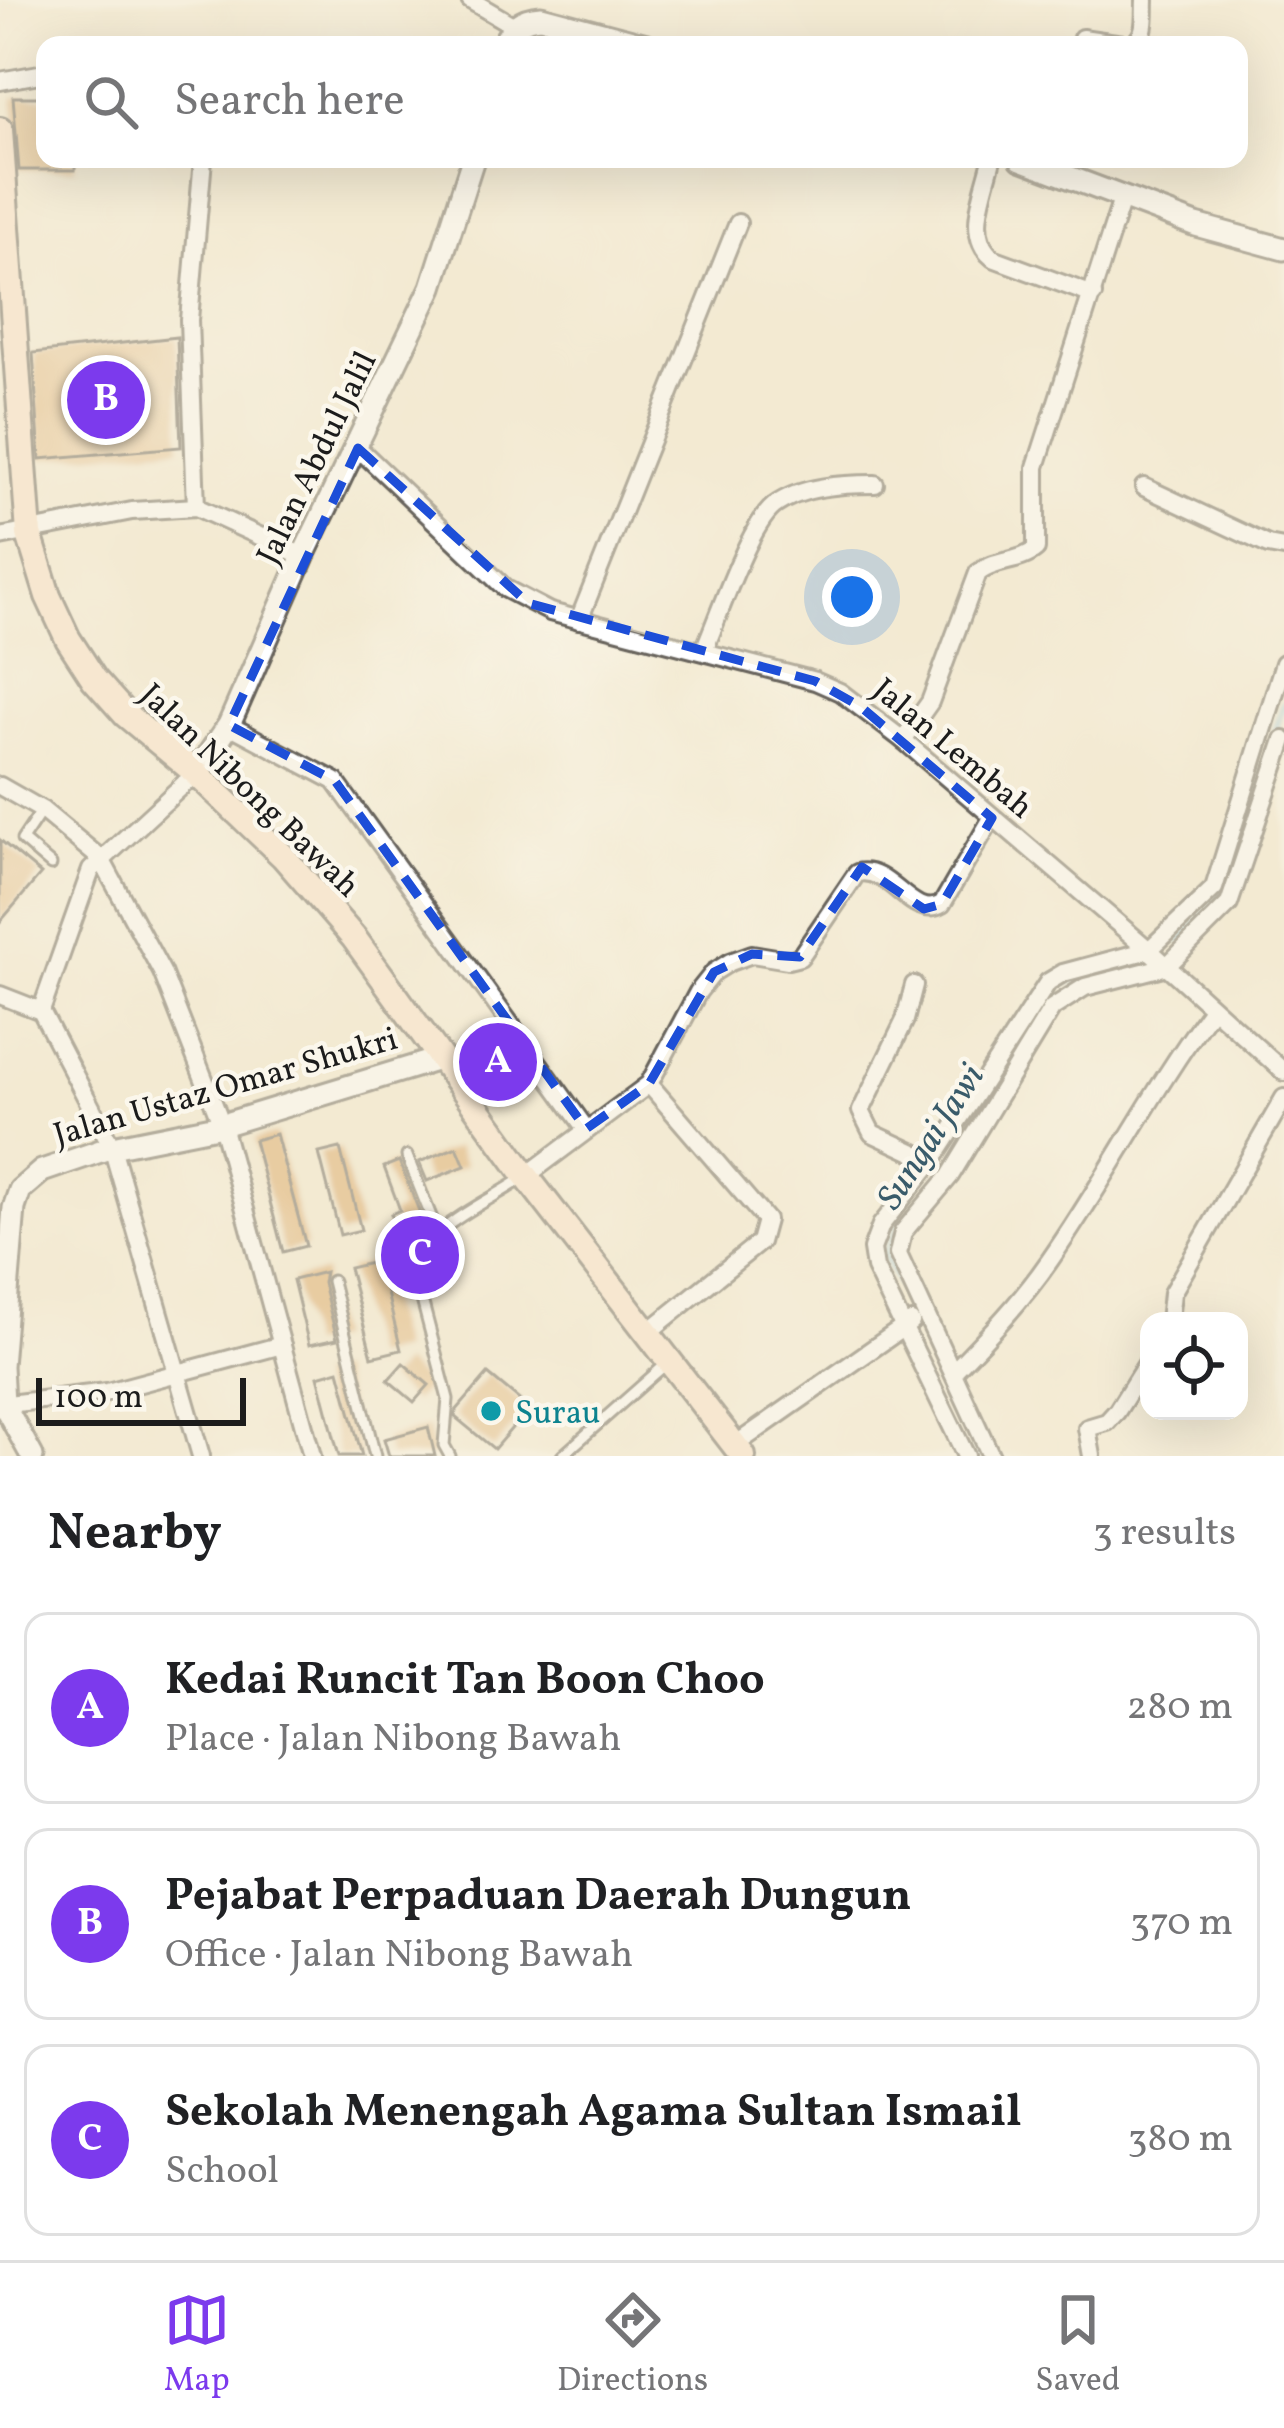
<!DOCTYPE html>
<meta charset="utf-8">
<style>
:root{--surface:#fff;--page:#f6f6f6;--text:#202124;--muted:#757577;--line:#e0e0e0;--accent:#7c3aed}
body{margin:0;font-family:Vollkorn,serif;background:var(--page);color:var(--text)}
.controls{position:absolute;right:36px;bottom:36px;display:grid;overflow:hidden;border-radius:24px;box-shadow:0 12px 48px #0002}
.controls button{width:108px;height:108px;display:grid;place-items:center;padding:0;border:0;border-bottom:3px solid var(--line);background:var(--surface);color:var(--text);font:60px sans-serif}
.scale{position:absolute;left:36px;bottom:30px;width:210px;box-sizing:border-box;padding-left:12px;border:6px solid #1c1c1c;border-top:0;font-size:33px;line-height:42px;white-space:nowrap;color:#1c1c1c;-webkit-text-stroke:9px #fbf7ec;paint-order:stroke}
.you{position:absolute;left:852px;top:597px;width:42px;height:42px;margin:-30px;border:9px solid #fff;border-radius:50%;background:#1a73e8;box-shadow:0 0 0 18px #1a73e833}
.badge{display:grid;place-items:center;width:78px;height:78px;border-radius:50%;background:var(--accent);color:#fff;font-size:39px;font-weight:700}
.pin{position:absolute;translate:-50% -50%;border:6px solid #fff;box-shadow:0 3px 12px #0006}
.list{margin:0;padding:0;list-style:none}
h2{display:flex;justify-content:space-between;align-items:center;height:156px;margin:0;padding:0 48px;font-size:51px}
h2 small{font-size:39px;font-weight:400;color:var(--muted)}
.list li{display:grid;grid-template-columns:78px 1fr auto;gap:36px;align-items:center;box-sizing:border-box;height:192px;margin:0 24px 24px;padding:0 24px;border:3px solid var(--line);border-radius:24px}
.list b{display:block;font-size:45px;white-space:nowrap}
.list p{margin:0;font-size:39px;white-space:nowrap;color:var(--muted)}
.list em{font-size:39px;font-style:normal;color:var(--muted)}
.icon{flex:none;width:66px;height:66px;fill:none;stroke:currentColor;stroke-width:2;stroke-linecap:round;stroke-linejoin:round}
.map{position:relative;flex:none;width:1284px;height:1456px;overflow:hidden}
.search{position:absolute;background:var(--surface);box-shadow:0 12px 48px #0002;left:36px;right:36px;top:36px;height:132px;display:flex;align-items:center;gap:30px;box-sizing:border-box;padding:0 42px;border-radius:24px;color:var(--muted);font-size:45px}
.sheet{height:804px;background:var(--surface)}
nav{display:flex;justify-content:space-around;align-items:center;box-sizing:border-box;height:168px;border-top:3px solid var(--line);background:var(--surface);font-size:33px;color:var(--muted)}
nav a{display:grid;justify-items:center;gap:6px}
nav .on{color:var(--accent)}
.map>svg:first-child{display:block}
</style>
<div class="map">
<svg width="1284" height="1456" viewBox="0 0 1284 1456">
<rect width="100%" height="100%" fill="#fbf7ec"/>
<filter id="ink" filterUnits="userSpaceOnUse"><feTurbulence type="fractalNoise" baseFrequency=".00833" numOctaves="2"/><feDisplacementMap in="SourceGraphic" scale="24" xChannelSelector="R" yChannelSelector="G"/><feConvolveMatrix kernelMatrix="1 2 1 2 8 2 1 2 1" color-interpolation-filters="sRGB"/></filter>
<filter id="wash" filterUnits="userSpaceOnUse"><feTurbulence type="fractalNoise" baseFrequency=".004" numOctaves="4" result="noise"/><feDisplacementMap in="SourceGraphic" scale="48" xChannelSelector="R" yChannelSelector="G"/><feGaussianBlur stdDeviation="2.7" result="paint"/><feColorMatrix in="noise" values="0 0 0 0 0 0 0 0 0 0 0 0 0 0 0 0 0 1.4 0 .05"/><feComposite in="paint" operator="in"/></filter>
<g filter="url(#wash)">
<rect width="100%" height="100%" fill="#f3ead2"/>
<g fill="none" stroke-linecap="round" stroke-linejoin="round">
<g stroke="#64b9e0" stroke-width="4.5">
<polyline points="1180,942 1218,899 1232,870 1284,703"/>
<polyline points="1045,1005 1058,986 1117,967"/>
<polyline points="899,1223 884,1255 980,1456"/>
</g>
</g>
<g id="blocks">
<g fill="#dca866">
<polygon points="13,97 45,97 45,159 75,159 75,170 19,170"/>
<polygon points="177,337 181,447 40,459 33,353"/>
<polygon points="0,840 41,874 0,922"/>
<polygon points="509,1044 520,1059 481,1085 471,1070"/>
<polygon points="276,1134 306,1246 283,1252 254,1140"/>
<polygon points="457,1147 465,1166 427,1181 419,1162"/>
<polygon points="340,1148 361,1230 340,1235 319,1153"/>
<polygon points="399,1161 421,1216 396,1226 391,1214 400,1210 384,1167"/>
<polygon points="379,1261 401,1350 372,1357 349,1268"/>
<polygon points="325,1272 323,1283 337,1339 309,1345 293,1280"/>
<polygon points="403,1363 429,1385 414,1402 388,1380"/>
<polygon points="339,1370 362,1456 339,1456 318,1376"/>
<polygon points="488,1374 529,1408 494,1449 455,1417 456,1411"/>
<polygon points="428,1427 435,1456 389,1456 384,1439"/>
</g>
</g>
</g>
<g filter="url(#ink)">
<use href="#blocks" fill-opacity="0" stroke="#67645c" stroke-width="3"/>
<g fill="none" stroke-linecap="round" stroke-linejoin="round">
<defs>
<g id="service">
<polyline points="42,810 22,840 51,865"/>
<polyline points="407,1156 438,1234"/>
<polyline points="332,1281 375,1456"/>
<path d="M 450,1456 L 444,1445 L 448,1399 L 415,1273 C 422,1226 491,1202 526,1176"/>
<polyline points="562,1456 666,1364"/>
</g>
<g id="minor">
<polyline points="470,0 514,26"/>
<polyline points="1082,38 1130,45"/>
<path d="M 1131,45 C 1148,36 1144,17 1145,0"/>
<polyline points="0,81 45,73"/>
<path d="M 992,159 C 985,191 964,235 993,258 L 1093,295"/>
<polyline points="358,448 506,589 550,612 815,681 840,692 903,740 1149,950 1284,1072"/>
<polyline points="1144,487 1268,545 1284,548"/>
<polyline points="196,507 189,320 203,159"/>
<polyline points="0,537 132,511 196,507 303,556"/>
<polyline points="579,620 738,223"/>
<path d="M 704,650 C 719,616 748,527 774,506 C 801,486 843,484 875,484"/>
<polyline points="229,725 335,781 586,1129"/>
<path d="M 903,740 L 930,702 L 978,573 C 996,559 1020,563 1036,549 L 1036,467 L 1122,199"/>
<polyline points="0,786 42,810 101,859 162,972 222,1125 312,1456"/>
<polyline points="914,985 905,1020 861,1111 872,1133 932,1161"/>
<polyline points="0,995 41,1011 112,1147 201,1456"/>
<polyline points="41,1011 91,870 196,773"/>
<path d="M 526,1176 L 649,1084 L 698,992 L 714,972 L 730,962 L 752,954 L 788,960 L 800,957 L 857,873 C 891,865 911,922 942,904 L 992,818"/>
<polyline points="1169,1321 1172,1293 1284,1098"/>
<polyline points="647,1333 760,1242 766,1220 649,1084"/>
<path d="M 953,1372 C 987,1337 1022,1301 1050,1260 C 1107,1178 1152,1090 1211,1010"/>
<polyline points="0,1405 107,1392 282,1345"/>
<polyline points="735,1445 911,1322"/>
<polyline points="966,1456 875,1268 872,1249 881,1225 932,1161 1048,982 1063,973 1149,950 1214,888 1284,663"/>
<polyline points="991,1456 898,1254 903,1232 950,1176 1052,1008 1085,987 1167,966 1229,904 1284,740"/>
<polyline points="1092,1456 1087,1428 1107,1422 1117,1411 1149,1360"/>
</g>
<g id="tertiary">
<path d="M 503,45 C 512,27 520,18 541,17 L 647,45"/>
<polyline points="1021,159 1196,225 1284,249"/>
<polyline points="196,773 229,725 303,556 432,287 473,159"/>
<polyline points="32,1456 3,1403 1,1366 14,1208 20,1190 42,1171 112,1147 222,1125 442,1058"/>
</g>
<polyline id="secondary" points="0,130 29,534 48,596 68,639 94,679 126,715 196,773 283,856 354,938 526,1176 743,1456"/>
</defs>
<use href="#service" stroke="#67645c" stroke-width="15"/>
<use href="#minor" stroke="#67645c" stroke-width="22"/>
<use href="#tertiary" stroke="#67645c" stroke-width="27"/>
<use href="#secondary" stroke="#67645c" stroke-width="30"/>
<use href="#service" stroke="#fff" stroke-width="9"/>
<use href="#minor" stroke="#fff" stroke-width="16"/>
<use href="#tertiary" stroke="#fff" stroke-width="21"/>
<use href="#secondary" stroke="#fce5cf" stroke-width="24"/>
</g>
</g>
<path d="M0 0H1284V1456H0ZM 358,448 L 528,603 L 815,681 L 861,707 L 992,818 L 942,904 L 924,909 L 862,867 L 800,957 L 752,954 L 714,972 L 649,1084 L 586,1129 L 335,781 L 229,725 Z" fill="#f3ead2" fill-opacity=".55" fill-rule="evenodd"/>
<path fill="none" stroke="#1d4ed8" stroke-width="9" stroke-dasharray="24 15" stroke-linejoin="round" d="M 358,448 L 528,603 L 815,681 L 861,707 L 992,818 L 942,904 L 924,909 L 862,867 L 800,957 L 752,954 L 714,972 L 649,1084 L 586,1129 L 335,781 L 229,725 Z"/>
<circle fill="#0f9aa8" stroke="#fbf7ec" stroke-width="4.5" cx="491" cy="1411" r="12"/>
<g text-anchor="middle" stroke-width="9" stroke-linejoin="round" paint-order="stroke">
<g font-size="33" fill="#1c1c1c" stroke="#fbf7ec">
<text transform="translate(315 457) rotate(-64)" y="12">Jalan Abdul Jalil</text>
<text transform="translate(954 747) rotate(40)" y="12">Jalan Lembah</text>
<text transform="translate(251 789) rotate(44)" y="12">Jalan Nibong Bawah</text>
<text transform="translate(225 1085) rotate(-16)" y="12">Jalan Ustaz Omar Shukri</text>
</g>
<g font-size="33" fill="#0d838f" stroke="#fbf7ec" text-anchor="start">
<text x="515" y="1423">Surau</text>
</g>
<g font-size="36" font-style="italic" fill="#395b6a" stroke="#fbf7ec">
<text transform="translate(929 1136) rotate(-57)" y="13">Sungai Jawi</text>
</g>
</g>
</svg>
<div class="controls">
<button><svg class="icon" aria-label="locate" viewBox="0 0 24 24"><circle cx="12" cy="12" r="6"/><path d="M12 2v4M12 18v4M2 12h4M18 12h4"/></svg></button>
</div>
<div class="scale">100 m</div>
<div class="you"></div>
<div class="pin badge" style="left:498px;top:1062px">A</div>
<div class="pin badge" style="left:106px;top:400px">B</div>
<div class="pin badge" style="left:420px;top:1255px">C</div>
<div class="search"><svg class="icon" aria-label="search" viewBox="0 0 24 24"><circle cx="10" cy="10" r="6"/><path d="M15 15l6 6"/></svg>Search here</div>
</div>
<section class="sheet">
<h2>Nearby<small>3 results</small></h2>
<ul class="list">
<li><span class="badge">A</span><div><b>Kedai Runcit Tan Boon Choo</b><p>Place · Jalan Nibong Bawah</p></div><em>280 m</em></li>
<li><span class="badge">B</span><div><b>Pejabat Perpaduan Daerah Dungun</b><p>Office · Jalan Nibong Bawah</p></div><em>370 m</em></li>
<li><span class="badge">C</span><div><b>Sekolah Menengah Agama Sultan Ismail</b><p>School</p></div><em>380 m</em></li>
</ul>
</section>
<nav>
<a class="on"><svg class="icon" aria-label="map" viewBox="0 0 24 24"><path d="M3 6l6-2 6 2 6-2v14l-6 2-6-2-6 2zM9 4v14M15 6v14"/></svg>Map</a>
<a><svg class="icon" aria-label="directions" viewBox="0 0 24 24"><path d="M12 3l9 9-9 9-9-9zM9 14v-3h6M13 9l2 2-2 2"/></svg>Directions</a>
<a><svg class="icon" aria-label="saved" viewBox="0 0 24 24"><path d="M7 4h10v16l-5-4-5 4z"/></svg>Saved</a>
</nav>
